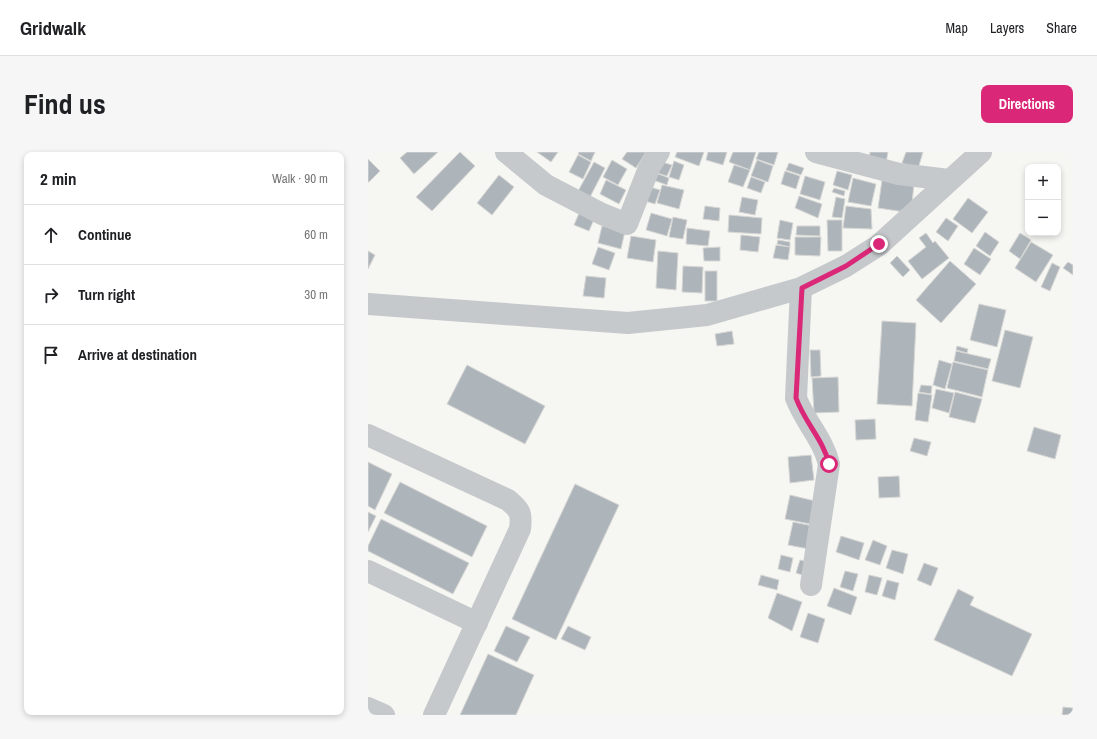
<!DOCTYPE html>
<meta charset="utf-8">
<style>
:root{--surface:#fff;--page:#f6f6f6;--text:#202124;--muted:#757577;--line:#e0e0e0;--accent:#db2777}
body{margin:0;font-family:"Archivo Narrow",sans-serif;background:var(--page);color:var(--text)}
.controls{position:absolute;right:12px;top:12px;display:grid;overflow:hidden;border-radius:8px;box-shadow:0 2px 6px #0003}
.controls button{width:36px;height:36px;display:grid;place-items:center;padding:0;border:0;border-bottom:1px solid var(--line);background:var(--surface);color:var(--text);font:20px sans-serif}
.stop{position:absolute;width:12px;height:12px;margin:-9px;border:3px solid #db2777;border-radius:50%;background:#fff}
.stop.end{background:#db2777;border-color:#fff;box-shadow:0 1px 4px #0008}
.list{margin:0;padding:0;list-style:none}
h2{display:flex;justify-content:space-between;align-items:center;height:52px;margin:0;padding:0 16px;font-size:17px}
h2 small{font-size:13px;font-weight:400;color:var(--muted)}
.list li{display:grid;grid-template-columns:26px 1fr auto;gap:12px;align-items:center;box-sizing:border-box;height:60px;padding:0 16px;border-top:1px solid var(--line)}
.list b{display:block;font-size:15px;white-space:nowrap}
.list em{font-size:13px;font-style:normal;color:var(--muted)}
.icon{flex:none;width:22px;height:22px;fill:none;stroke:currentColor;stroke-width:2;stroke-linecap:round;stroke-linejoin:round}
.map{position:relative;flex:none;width:705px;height:563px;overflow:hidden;border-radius:8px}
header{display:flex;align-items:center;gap:24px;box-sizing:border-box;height:56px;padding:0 20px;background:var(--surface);border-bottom:1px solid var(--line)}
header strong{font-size:19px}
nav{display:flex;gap:22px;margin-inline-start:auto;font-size:14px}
.intro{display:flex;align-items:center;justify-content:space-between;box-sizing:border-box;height:96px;padding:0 24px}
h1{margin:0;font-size:28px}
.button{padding:10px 18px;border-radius:8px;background:var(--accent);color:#fff;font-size:14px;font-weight:700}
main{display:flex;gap:24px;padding:0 24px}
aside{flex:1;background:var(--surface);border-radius:8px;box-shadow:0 2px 6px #0003}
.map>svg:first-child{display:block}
</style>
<header>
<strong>Gridwalk</strong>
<nav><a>Map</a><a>Layers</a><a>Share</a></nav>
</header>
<div class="intro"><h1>Find us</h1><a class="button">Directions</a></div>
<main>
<aside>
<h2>2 min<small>Walk · 90 m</small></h2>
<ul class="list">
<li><svg class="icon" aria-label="ahead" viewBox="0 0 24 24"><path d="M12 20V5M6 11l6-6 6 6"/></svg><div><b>Continue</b></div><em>60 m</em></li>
<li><svg class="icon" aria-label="right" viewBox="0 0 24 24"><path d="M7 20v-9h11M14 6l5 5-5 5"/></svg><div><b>Turn right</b></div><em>30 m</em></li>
<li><svg class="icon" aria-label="arrive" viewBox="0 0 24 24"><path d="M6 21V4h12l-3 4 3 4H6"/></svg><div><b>Arrive at destination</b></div></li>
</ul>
</aside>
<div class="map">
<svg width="705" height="563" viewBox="0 0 705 563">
<rect width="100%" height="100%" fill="#f6f6f2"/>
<g fill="#adb4ba" stroke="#d7d7d5">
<polygon points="39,0 70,0 46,22 32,6"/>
<polygon points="92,0 107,14 64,59 48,45"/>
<polygon points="169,0 190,0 183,10"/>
<polygon points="211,0 227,0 223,9 210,2"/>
<polygon points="259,0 278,0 268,16 254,7"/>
<polygon points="309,0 336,0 331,14 307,5"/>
<polygon points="340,0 359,0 355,13 338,8"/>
<polygon points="365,0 388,0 382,18 361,10"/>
<polygon points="391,0 410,0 406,13 388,7"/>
<polygon points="502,0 520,0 518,11 501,7"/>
<polygon points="538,0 555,0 550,17 534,11"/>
<polygon points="210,3 223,10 215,27 201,20"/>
<polygon points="0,7 12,19 1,30 0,30"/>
<polygon points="244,8 259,17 250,33 235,25"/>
<polygon points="389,8 405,14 400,30 383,24"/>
<polygon points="306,9 316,13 311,28 301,25"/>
<polygon points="226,10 237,16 221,47 209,41"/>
<polygon points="294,10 304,13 299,24 289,21"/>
<polygon points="421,11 436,16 433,23 418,18"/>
<polygon points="366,13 382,18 375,35 360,30"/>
<polygon points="417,19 432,24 428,37 413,32"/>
<polygon points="469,19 484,23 480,38 465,33"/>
<polygon points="288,21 301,26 299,33 285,28"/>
<polygon points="131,23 146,35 124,63 109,51"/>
<polygon points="437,24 457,30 452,48 432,42"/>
<polygon points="383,25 397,30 393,41 379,36"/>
<polygon points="485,26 508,32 503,54 480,50"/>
<polygon points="238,28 258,38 251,52 232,42"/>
<polygon points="514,28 546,32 543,61 510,56"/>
<polygon points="294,33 316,38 311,57 289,51"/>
<polygon points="282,35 292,38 287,52 277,49"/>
<polygon points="466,36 477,39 476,44 464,40"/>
<polygon points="431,44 454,52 450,66 427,56"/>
<polygon points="374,45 390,48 387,63 371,60"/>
<polygon points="468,45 477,47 474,66 464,65"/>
<polygon points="600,46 620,60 604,81 585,67"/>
<polygon points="337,54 352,56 351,69 335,67"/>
<polygon points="478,54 503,57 504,77 475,76"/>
<polygon points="212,59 227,65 221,79 206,73"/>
<polygon points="283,61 304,67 299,84 278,78"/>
<polygon points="361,63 394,66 393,82 360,80"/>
<polygon points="305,65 319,68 315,87 301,85"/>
<polygon points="578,66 590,74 580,89 568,80"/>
<polygon points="412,68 425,71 422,88 409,86"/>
<polygon points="459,68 474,68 474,99 460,99"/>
<polygon points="234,74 257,79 253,97 230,91"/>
<polygon points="429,74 452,74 452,84 428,83"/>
<polygon points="319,76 342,79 340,94 318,92"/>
<polygon points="617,80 631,90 622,104 608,94"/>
<polygon points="558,81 565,91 567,89 581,106 554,127 540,109 558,95 551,86"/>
<polygon points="652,81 663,88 652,107 641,99"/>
<polygon points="373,83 392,85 390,100 372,98"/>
<polygon points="263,84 288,88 285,110 259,106"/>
<polygon points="427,85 453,85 452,104 427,103"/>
<polygon points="410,88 422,90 422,95 409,92"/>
<polygon points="663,90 685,103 668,130 647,116"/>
<polygon points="408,93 422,95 420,108 405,106"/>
<polygon points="230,95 247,101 241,118 224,112"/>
<polygon points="352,95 352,109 336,109 335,96"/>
<polygon points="606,96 623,107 612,123 596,112"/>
<polygon points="0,99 7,103 0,117"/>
<polygon points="290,99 310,101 308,138 288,136"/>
<polygon points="529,104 542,118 535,125 522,111"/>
<polygon points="582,109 608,132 573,171 548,148"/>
<polygon points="700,110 705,113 705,123 695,116"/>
<polygon points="684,111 692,115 682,139 673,135"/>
<polygon points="315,114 335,115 334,141 314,140"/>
<rect x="337" y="119" width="12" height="30"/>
<polygon points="218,124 238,126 236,146 215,144"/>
<polygon points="611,152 638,158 629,195 602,188"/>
<polygon points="514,169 548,171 544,254 509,252"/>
<polygon points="637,178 665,185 652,236 624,229"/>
<polygon points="364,179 366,192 349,194 347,182"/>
<polygon points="589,194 600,197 599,201 588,198"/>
<polygon points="442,198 452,198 453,224 443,225"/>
<polygon points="588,199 623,207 620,217 586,209"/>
<polygon points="571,208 584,212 577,237 565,233"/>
<polygon points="585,210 620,218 614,245 579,236"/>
<polygon points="99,213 177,254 157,292 79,252"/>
<polygon points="470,225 471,260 446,261 444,226"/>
<polygon points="553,233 564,234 563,242 551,240"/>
<polygon points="568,237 586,241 581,261 564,256"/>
<polygon points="587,240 614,247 607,271 581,265"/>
<polygon points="550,241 564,243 560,270 547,268"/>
<polygon points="507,267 508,287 488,288 487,268"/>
<polygon points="666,275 693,283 687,307 659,299"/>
<polygon points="546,286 563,290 559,304 542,299"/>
<polygon points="443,303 446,328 422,331 420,305"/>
<polygon points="0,310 24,322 7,358 0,354"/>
<polygon points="531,324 532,345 511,346 510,325"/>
<polygon points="32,330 119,374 104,405 16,361"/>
<polygon points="207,332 251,353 188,488 144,467"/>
<polygon points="422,343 447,349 442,372 417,367"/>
<polygon points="0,360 8,364 0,380"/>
<polygon points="13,367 101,411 85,442 0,399 0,394"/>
<polygon points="425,370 450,375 446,398 420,393"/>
<polygon points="473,384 496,391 491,408 468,400"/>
<polygon points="505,388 519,394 512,413 497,408"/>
<polygon points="524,398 540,402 535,422 518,416"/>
<polygon points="413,403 425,406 422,420 410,417"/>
<polygon points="432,408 445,411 441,425 428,421"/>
<polygon points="556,411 570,416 563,434 549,428"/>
<polygon points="477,419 490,422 485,439 472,435"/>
<polygon points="393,423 411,428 409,438 390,433"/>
<polygon points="501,423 514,426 509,443 497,440"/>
<polygon points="519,428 531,431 527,448 514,444"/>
<polygon points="466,436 489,445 483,463 459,454"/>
<polygon points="590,437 606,445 602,453 664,482 644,524 566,488"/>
<polygon points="409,441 434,450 424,479 400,466"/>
<polygon points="440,461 457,467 450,491 432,485"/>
<polygon points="138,474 162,485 149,510 126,499"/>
<polygon points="200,474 223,485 217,498 193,487"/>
<polygon points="120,502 166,523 148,563 92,563"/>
<polygon points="695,555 705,556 705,563 694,563"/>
</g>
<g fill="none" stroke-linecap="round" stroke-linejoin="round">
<g stroke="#c5c9cc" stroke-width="22">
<polyline points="138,0 178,33 234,62 259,72 281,16 291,0"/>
<polyline points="448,0 531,22 581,28"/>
<path d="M 433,136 L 428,246 C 437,270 455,287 461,312 L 443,433"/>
<polyline points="0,152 260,171 339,163 433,136 478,114 511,93 613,0"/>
<path d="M 0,283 L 140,348 C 152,358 154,361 152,377 L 66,563"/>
<polyline points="0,419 109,471"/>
<polyline points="0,556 16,563"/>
</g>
</g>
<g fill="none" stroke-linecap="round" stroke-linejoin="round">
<path stroke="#db2777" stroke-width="5" d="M 461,312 C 455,287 437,271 428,246 L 434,136 L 478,114 L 511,92"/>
</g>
</svg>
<div class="controls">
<button>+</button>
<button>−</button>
</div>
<div class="stop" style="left:461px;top:312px"></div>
<div class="stop end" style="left:511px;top:92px"></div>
</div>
</main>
